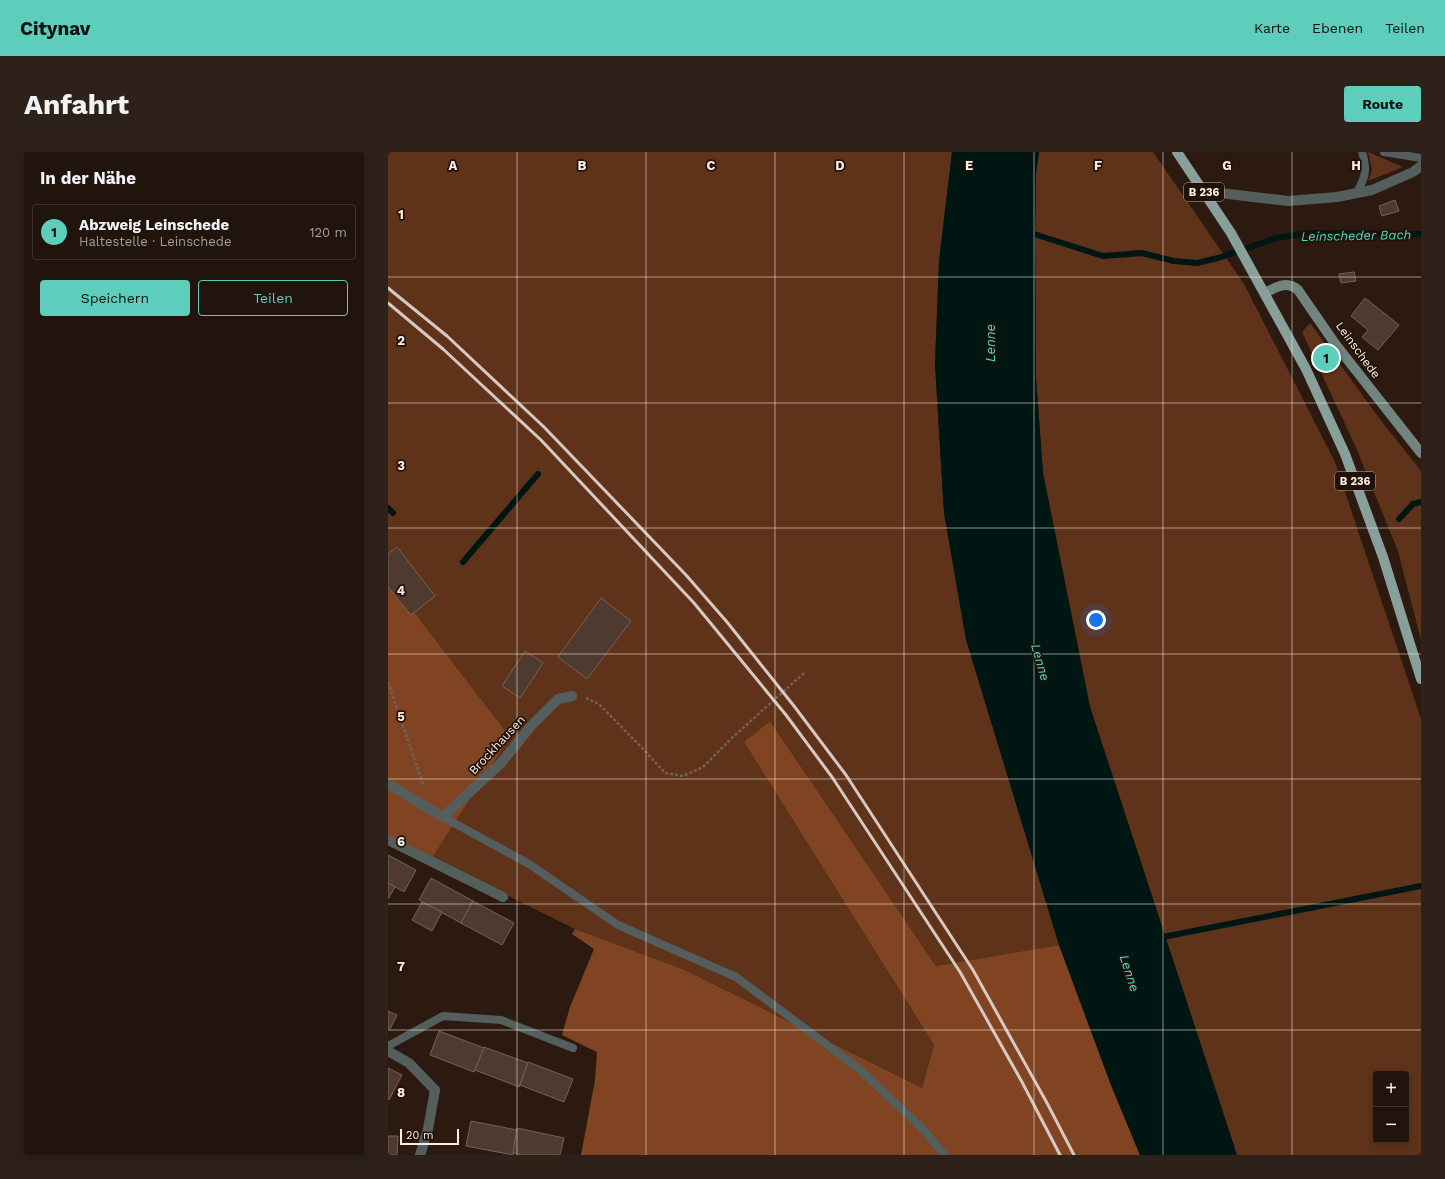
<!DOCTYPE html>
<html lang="de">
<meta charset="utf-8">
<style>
:root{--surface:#21140c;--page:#2d211a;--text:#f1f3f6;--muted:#a29e9d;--line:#3e332d;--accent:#5ccebb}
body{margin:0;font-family:"Work Sans",sans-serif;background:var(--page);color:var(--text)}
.controls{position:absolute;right:12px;bottom:12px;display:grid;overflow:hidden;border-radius:4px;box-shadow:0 2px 10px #0003}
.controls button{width:36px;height:36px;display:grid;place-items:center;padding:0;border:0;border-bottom:1px solid var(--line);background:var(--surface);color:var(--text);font:20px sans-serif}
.scale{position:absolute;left:12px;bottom:10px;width:59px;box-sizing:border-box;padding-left:4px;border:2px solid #fbeee7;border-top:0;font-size:11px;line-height:14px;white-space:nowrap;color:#fbeee7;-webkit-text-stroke:3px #221108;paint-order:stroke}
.you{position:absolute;left:708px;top:468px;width:14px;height:14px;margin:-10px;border:3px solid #fff;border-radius:50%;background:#1a73e8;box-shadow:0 0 0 6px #1a73e833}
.badge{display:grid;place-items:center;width:26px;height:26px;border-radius:50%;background:var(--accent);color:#111;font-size:13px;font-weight:700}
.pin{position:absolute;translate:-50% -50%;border:2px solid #fff;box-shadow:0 1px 4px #0006}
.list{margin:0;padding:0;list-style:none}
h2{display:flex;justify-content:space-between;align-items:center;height:52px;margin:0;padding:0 16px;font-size:17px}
h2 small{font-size:13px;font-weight:400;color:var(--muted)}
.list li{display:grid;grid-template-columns:26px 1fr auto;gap:12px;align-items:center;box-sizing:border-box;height:56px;margin:0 8px 8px;padding:0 8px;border:1px solid var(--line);border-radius:4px}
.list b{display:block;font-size:15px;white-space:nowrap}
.list p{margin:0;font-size:13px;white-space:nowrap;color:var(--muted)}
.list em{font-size:13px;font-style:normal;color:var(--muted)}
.actions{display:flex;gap:8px;padding:12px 16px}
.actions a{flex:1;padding:9px 0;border:1px solid var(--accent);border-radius:4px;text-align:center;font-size:14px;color:var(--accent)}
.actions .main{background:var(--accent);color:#111}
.map{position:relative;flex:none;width:1033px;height:1003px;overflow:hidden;border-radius:4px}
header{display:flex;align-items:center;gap:24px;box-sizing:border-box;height:56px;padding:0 20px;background:var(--accent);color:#111}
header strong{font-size:19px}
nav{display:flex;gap:22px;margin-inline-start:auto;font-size:14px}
.intro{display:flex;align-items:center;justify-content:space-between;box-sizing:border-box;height:96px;padding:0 24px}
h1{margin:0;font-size:28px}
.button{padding:10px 18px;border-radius:4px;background:var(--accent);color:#111;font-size:14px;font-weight:700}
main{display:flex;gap:24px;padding:0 24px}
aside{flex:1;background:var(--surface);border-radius:4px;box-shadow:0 2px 10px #0003}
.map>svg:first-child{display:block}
</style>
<header>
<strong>Citynav</strong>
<nav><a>Karte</a><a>Ebenen</a><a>Teilen</a></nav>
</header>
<div class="intro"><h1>Anfahrt</h1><a class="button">Route</a></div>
<main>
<aside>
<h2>In der Nähe<small></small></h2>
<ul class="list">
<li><span class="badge">1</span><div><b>Abzweig Leinschede</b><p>Haltestelle · Leinschede</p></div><em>120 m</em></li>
</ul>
<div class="actions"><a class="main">Speichern</a><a>Teilen</a></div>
</aside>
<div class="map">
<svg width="1033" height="1003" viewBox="0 0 1033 1003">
<rect width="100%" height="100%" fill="#2c1a10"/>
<g fill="#5f331a" fill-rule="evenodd">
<polygon points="0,0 564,0 551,109 547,212 556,361 579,488 671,793 548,814 382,569 356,590 546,893 534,936 295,817 187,777 44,706 122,585 0,426"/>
<path d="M 651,0 L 765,0 L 856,132 L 947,310 L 1033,567 L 1033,1003 L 849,1003 L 702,555 L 655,321 L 648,226 L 647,83 L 648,21 ZM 988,922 L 1018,922 L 1018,988 L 988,988 Z"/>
<polygon points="980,0 1015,15 980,29 984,18"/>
<polygon points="922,171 991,266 1033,319 1033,488 1010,399 967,293 914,180"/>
</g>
<g fill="#804422">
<polygon points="0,426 122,585 44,706 0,688"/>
<polygon points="382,569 548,814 671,793 723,933 752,1003 193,1003 207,928 209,900 174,883 182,855 206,797 184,782 187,777 295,817 534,936 546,893 356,590"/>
</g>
<polygon fill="#001612" points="564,0 651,0 648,21 647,83 648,226 655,321 702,555 849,1003 752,1003 723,933 671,793 578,488 556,361 547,212 551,109"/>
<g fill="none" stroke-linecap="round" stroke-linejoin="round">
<g stroke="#001612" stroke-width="6">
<polyline points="640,80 715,104 754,101 786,109 809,111 830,106 889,86 918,81 1033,82"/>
<polyline points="0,356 5,361"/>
<polyline points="1011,367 1025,352 1033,350"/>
<polyline points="75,410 150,322"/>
<polyline points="770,786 1033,734"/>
</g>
</g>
<g fill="#4e3a2f" stroke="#776155">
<polygon points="1007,48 1011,59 994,64 991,54"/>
<polygon points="966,120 968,129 953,131 951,122"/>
<polygon points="977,146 1011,173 990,198 974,185 980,178 963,164"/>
<polygon points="9,395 47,444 23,463 0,435 0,402"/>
<polygon points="213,446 243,469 199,527 170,505"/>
<polygon points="137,499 155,511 132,546 114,534"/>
<polygon points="0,703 28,718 16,740 0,731"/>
<polygon points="43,726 85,749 73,771 31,748"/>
<polygon points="0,731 7,735 0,747"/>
<polygon points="85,749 126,771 114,793 73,771"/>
<polygon points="34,750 54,760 44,779 24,768"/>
<polygon points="0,859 9,863 2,877 0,876"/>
<polygon points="51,879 96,896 86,920 42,903"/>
<polygon points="96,895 140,911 131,935 87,918"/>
<polygon points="140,910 185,927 176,950 132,933"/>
<polygon points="0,916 14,923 1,948 0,947"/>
<polygon points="83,969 129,978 125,1003 78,994"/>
<polygon points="129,976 176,986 172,1003 133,1003 125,1001"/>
<polygon points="0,984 10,984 9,1003 0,1003"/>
</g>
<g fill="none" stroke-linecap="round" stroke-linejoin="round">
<g stroke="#726158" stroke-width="2.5" stroke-dasharray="3 2" stroke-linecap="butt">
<polyline points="0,530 36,635"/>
<polyline points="198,546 211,552 255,597 277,621 295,624 315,615 345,585 416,521"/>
</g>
<g stroke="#545f5d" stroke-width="8">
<polyline points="996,0 1033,6"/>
<path d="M 968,42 C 977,27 980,17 974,0"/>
<polyline points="55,665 141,712 230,773 348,825 470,916 534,976 557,1003"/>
<polyline points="0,894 55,864 113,868 185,896"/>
</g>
<g stroke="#545f5d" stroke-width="10">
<polyline points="815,39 900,49 949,45 984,38 1025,20 1033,14"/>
<polyline points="0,632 55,665 113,611 143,574 170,547 184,544"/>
<polyline points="0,688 115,745"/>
<polyline points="0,899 21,911 47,938 40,977 32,1003"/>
</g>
<path stroke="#718480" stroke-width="10" d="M 877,141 C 888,135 899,128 910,138 L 948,193 L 1033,301"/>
<polyline stroke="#88a09b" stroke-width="10" points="789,0 843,81 918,217 957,302 995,405 1033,527"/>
<g stroke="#d7c9c2" stroke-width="3">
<polyline points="0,136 59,184 156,275 298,423 339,470 406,554 458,623 585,818 659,951 686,1003"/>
<polyline points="0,151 55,197 153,288 306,451 398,563 444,625 572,820 634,930 672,1003"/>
</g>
</g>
<path fill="none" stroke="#fbeee7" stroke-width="1" stroke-opacity="0.55" d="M 129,0 L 129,1003M 258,0 L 258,1003M 387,0 L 387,1003M 516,0 L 516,1003M 646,0 L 646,1003M 775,0 L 775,1003M 904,0 L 904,1003M 0,125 L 1033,125M 0,251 L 1033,251M 0,376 L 1033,376M 0,502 L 1033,502M 0,627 L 1033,627M 0,752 L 1033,752M 0,878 L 1033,878"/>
<g text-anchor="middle" stroke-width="3.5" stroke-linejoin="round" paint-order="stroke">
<g fill="#221108" stroke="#baaca4" stroke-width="1">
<rect x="796" y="31" width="40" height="18" rx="3"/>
<rect x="947" y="320" width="40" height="18" rx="3"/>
</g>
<g font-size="11" font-weight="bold" fill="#fbeee7">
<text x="816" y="44">B 236</text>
<text x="967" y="333">B 236</text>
</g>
<g font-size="12" fill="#fbeee7" stroke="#221108">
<text transform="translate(970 198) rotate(54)" y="4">Leinschede</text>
<text transform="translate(109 593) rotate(-47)" y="4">Brockhausen</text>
</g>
<g font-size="13" font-style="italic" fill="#4ad9c2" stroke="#221108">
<text transform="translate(968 83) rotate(-1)" y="5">Leinscheder Bach</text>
<text transform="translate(602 191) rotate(-90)" y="5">Lenne</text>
<text transform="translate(653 510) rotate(74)" y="5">Lenne</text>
<text transform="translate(742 821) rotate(72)" y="5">Lenne</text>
</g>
</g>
<g font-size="13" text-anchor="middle" font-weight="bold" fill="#fbeee7" stroke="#221108" stroke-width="3.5" stroke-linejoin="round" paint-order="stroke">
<text x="65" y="18">A</text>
<text x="194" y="18">B</text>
<text x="323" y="18">C</text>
<text x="452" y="18">D</text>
<text x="581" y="18">E</text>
<text x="710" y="18">F</text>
<text x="839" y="18">G</text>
<text x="968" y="18">H</text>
<text x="13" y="67">1</text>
<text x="13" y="193">2</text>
<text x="13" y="318">3</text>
<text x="13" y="443">4</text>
<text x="13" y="569">5</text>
<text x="13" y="694">6</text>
<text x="13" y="819">7</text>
<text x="13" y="945">8</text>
</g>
</svg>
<div class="controls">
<button>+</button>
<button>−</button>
</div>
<div class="scale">20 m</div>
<div class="you"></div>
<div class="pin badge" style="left:938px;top:206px">1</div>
</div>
</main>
